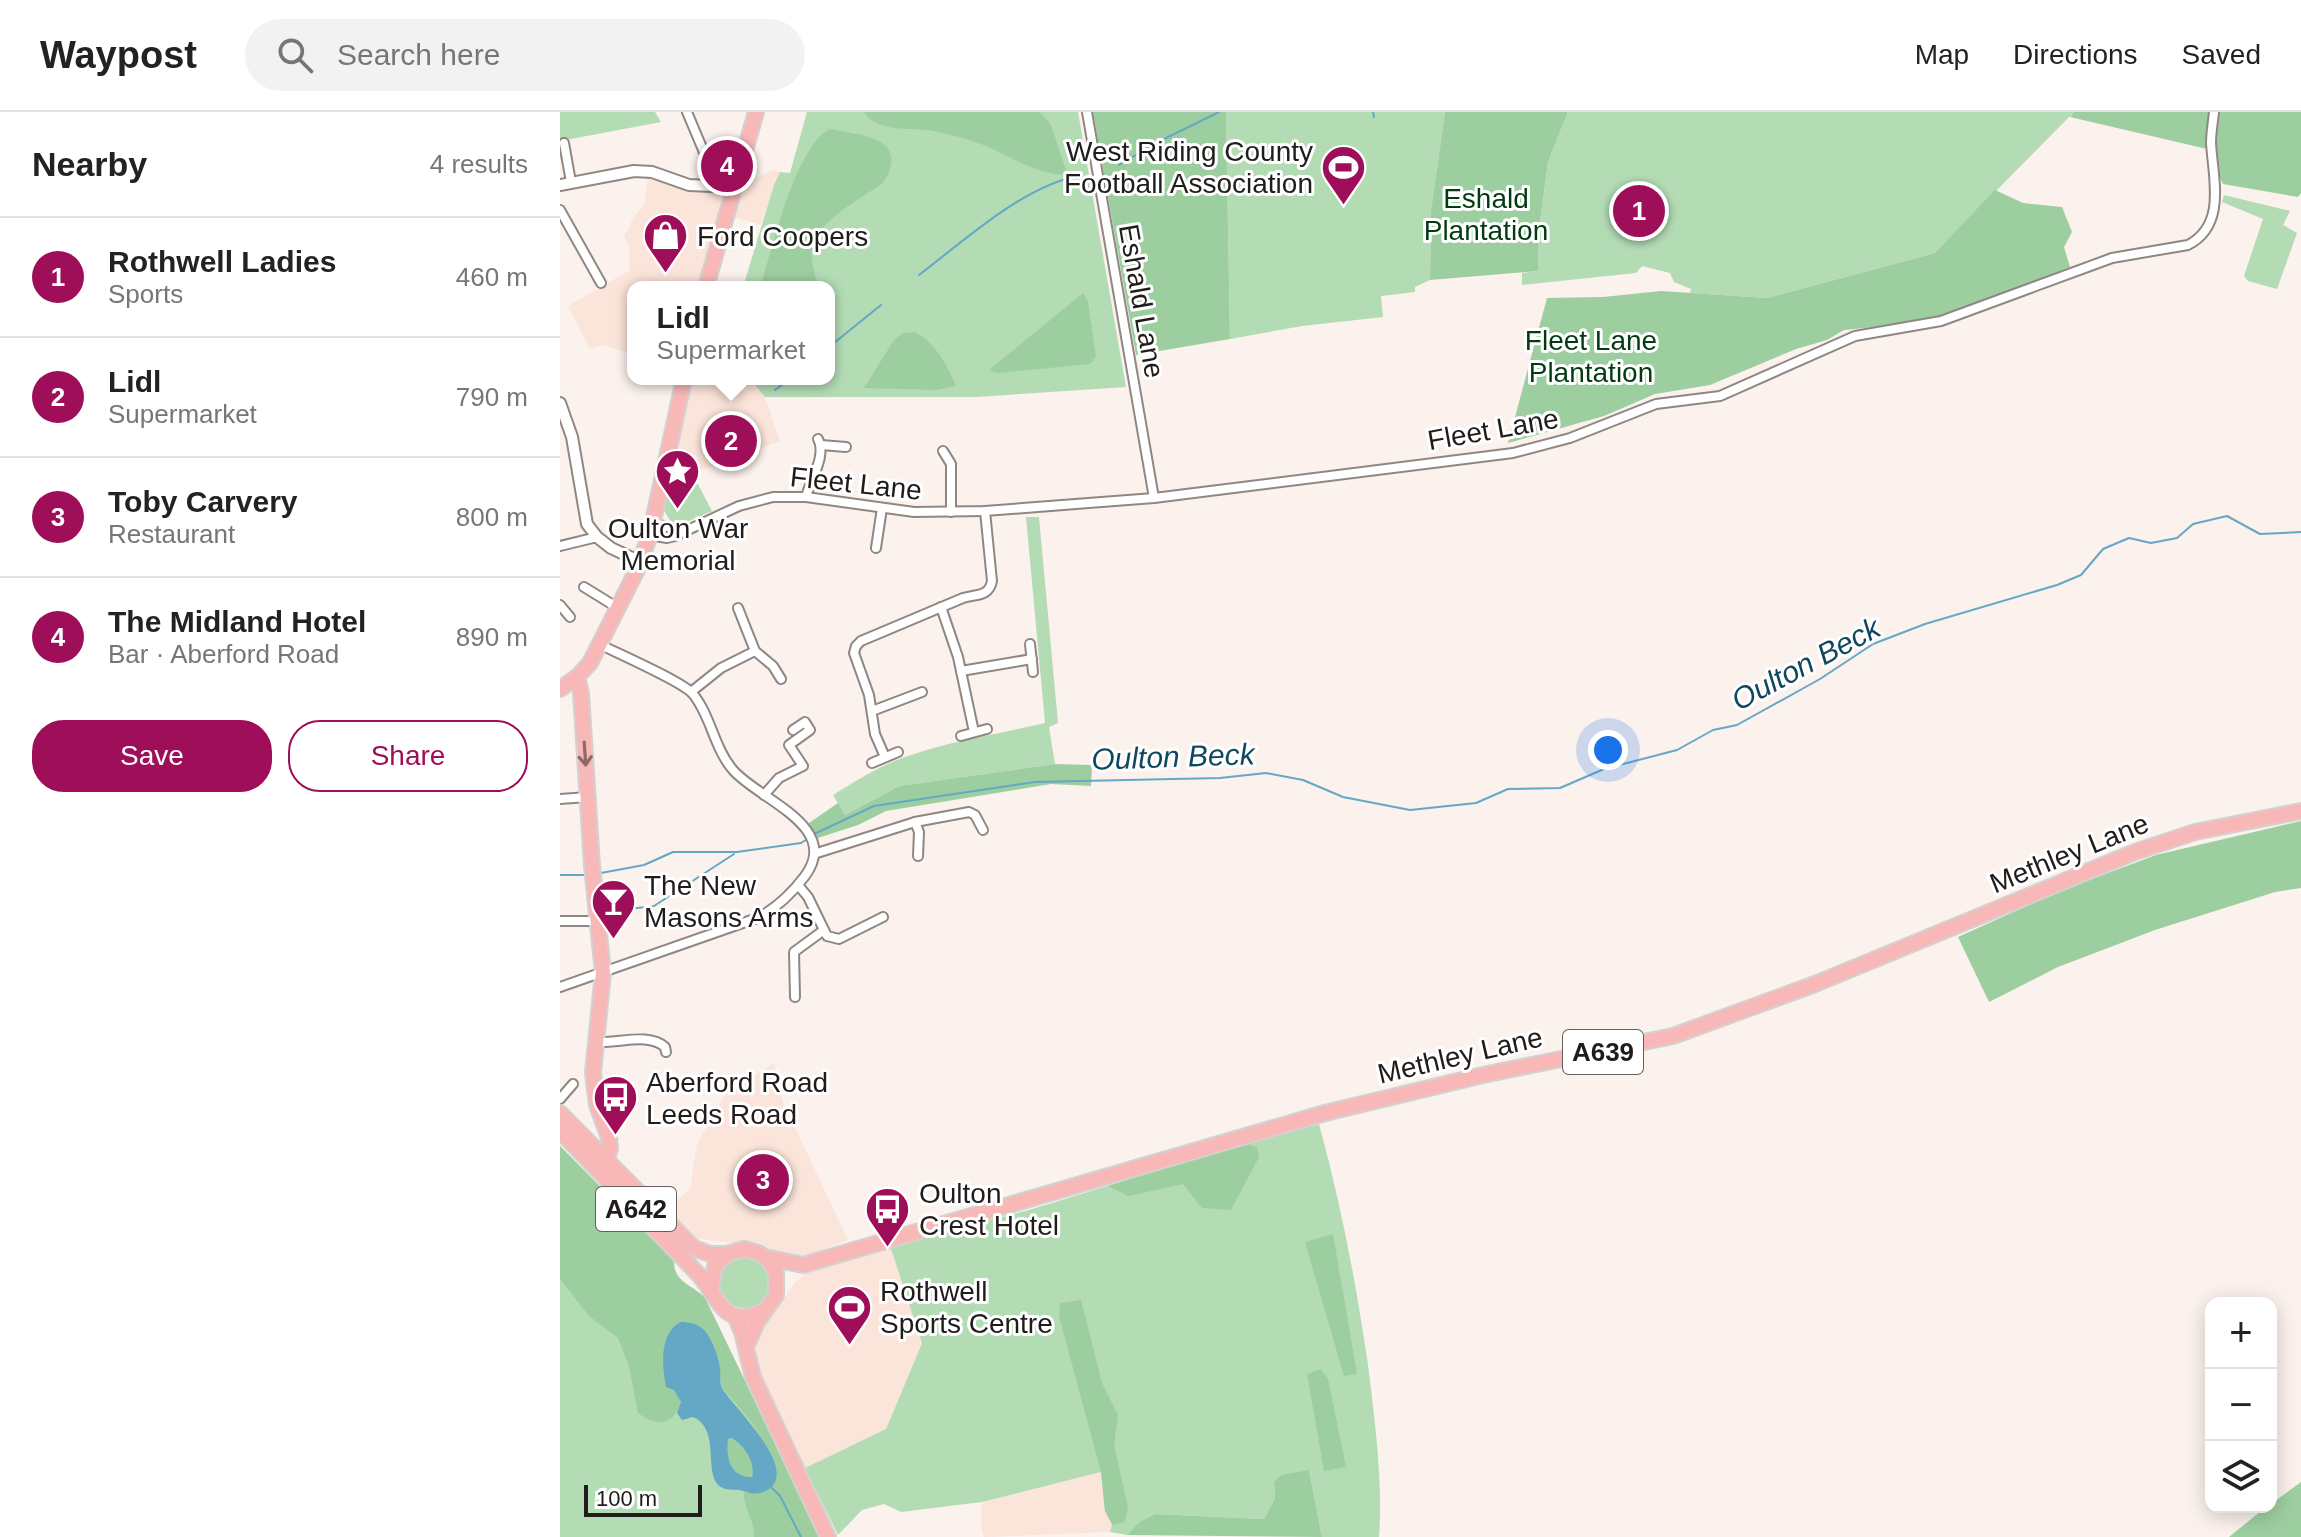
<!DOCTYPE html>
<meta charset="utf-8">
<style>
:root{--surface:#fff;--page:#f2f2f2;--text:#222;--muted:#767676;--line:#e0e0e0;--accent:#9e0e59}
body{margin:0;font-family:Helvetica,sans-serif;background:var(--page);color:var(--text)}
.controls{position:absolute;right:24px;bottom:24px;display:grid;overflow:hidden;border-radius:16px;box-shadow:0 4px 20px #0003}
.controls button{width:72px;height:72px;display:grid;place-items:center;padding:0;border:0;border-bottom:2px solid var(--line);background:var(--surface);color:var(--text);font:40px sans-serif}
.scale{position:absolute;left:24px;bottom:20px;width:118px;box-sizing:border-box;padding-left:8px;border:4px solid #201c1b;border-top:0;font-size:22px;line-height:28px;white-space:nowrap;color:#201c1b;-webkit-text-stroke:6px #fff;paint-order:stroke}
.you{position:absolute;left:1048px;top:638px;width:28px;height:28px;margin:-20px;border:6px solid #fff;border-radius:50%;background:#1a73e8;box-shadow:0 0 0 12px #1a73e833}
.badge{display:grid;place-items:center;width:52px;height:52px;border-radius:50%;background:var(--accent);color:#fff;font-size:26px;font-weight:700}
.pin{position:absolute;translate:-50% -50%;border:4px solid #fff;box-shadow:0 2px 8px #0006}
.popup{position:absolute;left:67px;top:169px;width:208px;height:104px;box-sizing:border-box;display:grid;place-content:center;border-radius:16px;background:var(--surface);filter:drop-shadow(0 2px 6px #0005);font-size:26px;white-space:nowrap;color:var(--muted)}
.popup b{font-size:30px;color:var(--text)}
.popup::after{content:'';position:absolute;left:50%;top:100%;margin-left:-16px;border:16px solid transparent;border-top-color:var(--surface)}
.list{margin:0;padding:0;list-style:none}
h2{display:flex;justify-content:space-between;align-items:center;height:104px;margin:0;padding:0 32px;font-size:34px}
h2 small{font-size:26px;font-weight:400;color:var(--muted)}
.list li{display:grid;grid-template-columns:52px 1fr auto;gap:24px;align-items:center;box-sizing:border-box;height:120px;padding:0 32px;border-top:2px solid var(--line)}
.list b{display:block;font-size:30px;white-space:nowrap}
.list p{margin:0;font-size:26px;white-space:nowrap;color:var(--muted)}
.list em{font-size:26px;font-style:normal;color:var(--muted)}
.actions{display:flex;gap:16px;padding:24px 32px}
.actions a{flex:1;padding:18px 0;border:2px solid var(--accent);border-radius:32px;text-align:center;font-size:28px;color:var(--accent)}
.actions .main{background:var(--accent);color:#fff}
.icon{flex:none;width:44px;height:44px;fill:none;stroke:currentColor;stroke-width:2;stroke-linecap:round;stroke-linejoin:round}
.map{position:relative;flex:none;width:1741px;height:1425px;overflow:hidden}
header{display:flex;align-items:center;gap:48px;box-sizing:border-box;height:112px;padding:0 40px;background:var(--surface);border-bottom:2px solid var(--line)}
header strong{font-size:38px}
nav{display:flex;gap:44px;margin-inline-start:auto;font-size:28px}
.search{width:560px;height:72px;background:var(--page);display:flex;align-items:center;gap:20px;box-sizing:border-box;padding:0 28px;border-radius:44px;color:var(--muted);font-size:30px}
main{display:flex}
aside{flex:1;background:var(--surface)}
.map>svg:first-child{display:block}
</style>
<header>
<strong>Waypost</strong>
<div class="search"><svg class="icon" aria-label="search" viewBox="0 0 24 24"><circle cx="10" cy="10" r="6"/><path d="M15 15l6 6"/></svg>Search here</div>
<nav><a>Map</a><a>Directions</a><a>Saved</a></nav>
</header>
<main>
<aside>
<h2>Nearby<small>4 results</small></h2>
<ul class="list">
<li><span class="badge">1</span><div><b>Rothwell Ladies</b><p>Sports</p></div><em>460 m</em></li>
<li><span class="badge">2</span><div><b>Lidl</b><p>Supermarket</p></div><em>790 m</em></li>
<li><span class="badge">3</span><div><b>Toby Carvery</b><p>Restaurant</p></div><em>800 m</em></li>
<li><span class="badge">4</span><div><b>The Midland Hotel</b><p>Bar · Aberford Road</p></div><em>890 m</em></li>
</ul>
<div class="actions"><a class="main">Save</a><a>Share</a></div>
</aside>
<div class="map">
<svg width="1741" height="1425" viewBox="0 0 1741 1425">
<rect width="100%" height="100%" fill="#fbf1ed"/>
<g fill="#fbe4d9">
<polygon points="213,58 220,60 200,113 174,105 186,64 193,67"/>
<polygon points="88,63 132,78 163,82 162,86 166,87 140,175 73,175 73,243 44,233 30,237 8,194 70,158 69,133 64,124 72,111 70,110 85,91"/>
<polygon points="132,267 190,267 205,285 220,329 141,358 109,366"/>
<polygon points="214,951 223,990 288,1128 250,1142 232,1144 220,1142 199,1130 174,1131 132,1126 107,1097 130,1077 137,1032 167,980"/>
<polygon points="330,1134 362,1230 326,1317 245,1356 197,1255 196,1237 200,1220 236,1170 244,1163 259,1155"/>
<polygon points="541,1360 545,1399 553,1413 550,1420 424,1425 421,1415 422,1390"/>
</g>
<g fill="#b3dcb5">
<polygon points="0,0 95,0 101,10 0,29"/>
<polygon points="247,0 518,0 566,275 416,285 205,285 190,267 269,267 269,175 183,175 214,73 220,60 230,61"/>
<polygon points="666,0 885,0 871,98 870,168 855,175 855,180 821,184 823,205 742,214 670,227"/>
<polygon points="1008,0 1514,0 1375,141 1207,186 1130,181 1131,177 1114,170 1110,161 1082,154 1076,161 962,173 962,161 978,159 978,126 988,50"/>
<polygon points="1664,83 1730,99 1723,113 1737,121 1717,177 1688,169 1684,164 1703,107 1662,90"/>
<polygon points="132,361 152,399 122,412 111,410 103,397 109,366"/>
<path d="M 466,405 L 479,405 L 498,611 L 489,615 L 495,652 L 339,674 L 285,703 L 273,683 C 296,669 319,654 345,645 C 390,629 438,622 485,611 Z"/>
<path d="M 759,1012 C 781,1092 796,1171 808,1253 C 815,1310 823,1368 819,1425 L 762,1425 L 749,1358 L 714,1371 L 715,1386 L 704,1407 L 595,1402 L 579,1410 L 567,1423 L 550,1420 L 552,1413 L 545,1399 L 541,1360 L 422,1390 L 341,1400 L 324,1392 L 302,1398 L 278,1423 L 245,1356 L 326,1317 L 362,1231 L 330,1134 L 469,1098 L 687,1031 Z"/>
<path d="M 0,1034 L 114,1149 C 113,1170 133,1173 145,1186 L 260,1425 L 0,1425 Z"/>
<circle cx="185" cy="1170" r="26"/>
</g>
<g fill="#9dcea0">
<path d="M 304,0 L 480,0 L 491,13 L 506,58 L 502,63 C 469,60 445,40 415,30 C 402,25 387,22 373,19 C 351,15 317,21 304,0 Z"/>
<polygon points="533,0 666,0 670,227 576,243"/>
<polygon points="885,0 1008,0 988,50 978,126 978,159 870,168 871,98"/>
<polygon points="1514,0 1741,0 1741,81 1738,85 1663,72 1647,37 1510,5"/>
<path d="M 269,17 C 300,23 352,25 323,71 C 303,85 260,108 253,132 C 249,146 255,161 258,175 L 200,175 C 213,135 234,38 269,17 Z"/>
<polygon points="1435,78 1463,91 1502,95 1512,120 1504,135 1510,155 1383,204 1345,212 1284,218 1267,228 1236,237 1150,273 1095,282 1044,304 948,331 987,186 1043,185 1101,179 1207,186 1375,141"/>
<polygon points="523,181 528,189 536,245 530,252 437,261 429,258"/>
<path d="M 355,220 C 377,233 386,251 396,274 L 377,278 L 304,276 L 334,228 L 343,221 Z"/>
<polygon points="495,652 532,653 531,674 491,672 326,699 298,713 258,726 249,711 278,691 285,703 339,674"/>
<polygon points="1741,709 1741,776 1715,780 1595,818 1498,855 1429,890 1398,825 1500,779 1596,743"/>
<polygon points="687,1031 697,1036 699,1045 671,1098 642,1096 623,1072 568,1084 548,1074"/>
<path d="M 0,1034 L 114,1149 C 113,1170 133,1173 145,1186 L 260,1425 L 194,1425 C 195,1408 183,1397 184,1380 L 196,1382 L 207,1378 L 208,1338 L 192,1311 L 162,1275 L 154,1237 L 141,1215 L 125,1210 L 114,1214 L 104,1238 L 105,1272 L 114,1278 L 121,1290 C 113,1314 97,1315 78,1301 L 69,1254 L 58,1226 L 29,1204 L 0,1167 Z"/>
<polygon points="773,1122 797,1262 784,1264 745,1130"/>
<polygon points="521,1188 542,1271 558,1303 554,1333 568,1395 565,1410 553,1413 545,1399 541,1360 499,1204 500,1191"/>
<polygon points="761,1257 768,1267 786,1355 764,1359 747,1262"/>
<path d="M 170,1326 C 185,1332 196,1351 192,1365 C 170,1364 166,1346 168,1327 Z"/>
<polygon points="749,1358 762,1425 567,1423 579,1410 595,1402 704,1407 715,1386 714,1371 717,1367 722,1363"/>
<polygon points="1741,1370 1741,1425 1669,1425 1706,1395 1711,1395 1711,1392"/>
</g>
<path fill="#64a8c6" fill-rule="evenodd" d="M 121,1210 C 129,1210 139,1212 144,1218 C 152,1226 159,1246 160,1257 C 161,1264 159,1270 162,1276 C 172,1294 247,1363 203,1380 C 192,1384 189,1380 179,1378 C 173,1377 167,1379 161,1375 C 142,1363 162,1318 133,1305 L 122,1308 L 117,1301 L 121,1290 L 114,1278 L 106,1275 C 102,1255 99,1220 121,1210 ZM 171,1326 C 184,1332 196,1351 192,1365 C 170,1365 166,1346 168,1327 Z"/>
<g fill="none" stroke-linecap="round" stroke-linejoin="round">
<g stroke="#64a8c6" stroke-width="2">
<polyline points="813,0 814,5"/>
<polyline points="559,53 598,30 659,0"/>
<path d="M 359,163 C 405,128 464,73 522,63"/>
<polyline points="269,235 321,193"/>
<polyline points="215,278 230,267"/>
<polyline points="254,722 314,694 475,670 660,666 706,661 743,668 783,685 850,698 916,691 948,677 1000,676 1044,657 1117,638 1153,618 1177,613 1260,567 1313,532 1365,512 1497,473 1521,463 1543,437 1569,426 1591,431 1617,426 1633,412 1667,404 1700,422 1741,420"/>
<polyline points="41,761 84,753 113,740 177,740 241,731 249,726"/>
<polyline points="0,763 27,763"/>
<polyline points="60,798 94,794 174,742"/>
<polyline points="211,1375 220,1384 241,1425"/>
</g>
<defs>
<g id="minor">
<polyline points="127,0 159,76"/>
<polyline points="527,0 594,386"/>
<polyline points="4,31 11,70"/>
<polyline points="0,98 41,171"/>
<polyline points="261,333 286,335"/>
<polyline points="383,339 391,352 391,400"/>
<path d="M 246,385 C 250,368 267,344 258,327"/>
<polyline points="93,412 124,418"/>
<path d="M 90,423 L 107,426 L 115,424 L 179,394 L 213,385 L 246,385 L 354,400 L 425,399 L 594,386 L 953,341 L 1010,326 L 1096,292 L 1160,284 L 1295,224 L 1381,209 L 1552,146 L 1628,133 C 1667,113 1653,66 1651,31 C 1651,21 1653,10 1654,0"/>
<polyline points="0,434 37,425"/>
<polyline points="316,436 322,396"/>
<polyline points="24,475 58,496"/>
<polyline points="0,493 10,505"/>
<polyline points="381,495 398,545 414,620"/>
<polyline points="470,532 473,560"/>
<polyline points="195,539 213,554 221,567"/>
<polyline points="401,559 472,547"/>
<polyline points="131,580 161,556 195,539 178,496"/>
<polyline points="312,599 362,580"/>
<polyline points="401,624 427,617"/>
<path d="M 325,645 L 315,622 L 309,583 L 294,541 L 296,534 L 301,529 L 403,486 C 416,482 429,485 432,469 L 425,399"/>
<polyline points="312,651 338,640"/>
<polyline points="204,683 219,666 243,654 229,633 250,618 245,610 233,618"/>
<polyline points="0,687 28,685"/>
<polyline points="355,710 359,720 358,744"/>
<polyline points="257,741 355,710 409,700 415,703 423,718"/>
<polyline points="238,773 248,785 267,824 279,827 323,805"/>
<polyline points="0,809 38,809"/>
<path d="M 0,875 L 200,805 C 217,795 233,780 245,764 C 282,714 199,688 173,658 C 154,636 151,604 133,582 C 123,570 59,542 41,533"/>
<polyline points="235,885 234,840 264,818"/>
<path d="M 36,930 C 58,932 88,920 105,935 L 106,940"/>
<polyline points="0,987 13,972"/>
</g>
<g id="tertiary">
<polyline points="0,73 74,59 92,60 129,73 175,75"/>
<polyline points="0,291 12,325 27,412 37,425 51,436 81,450"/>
</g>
<g id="primary">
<polyline points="146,175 196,0"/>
<polyline points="17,565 21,581 32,754 43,861 33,961 37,993 49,1026 50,1037 46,1049"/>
<polyline points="0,577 17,565 30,551 76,460 90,423 124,267"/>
<polyline points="0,1001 134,1136 150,1142 167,1142 184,1137 199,1141 208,1147 216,1161 216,1183 197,1210 186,1235"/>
<path d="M 0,1019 L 140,1164 C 160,1188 165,1219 205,1198"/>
<polyline points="205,1145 243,1153 765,1001 923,963 1113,924 1255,872 1575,740 1635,720 1741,699"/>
<polyline points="151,1177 155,1154 167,1142"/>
<polyline points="175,1204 182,1220 193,1265 268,1425"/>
</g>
</defs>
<use href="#minor" stroke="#908783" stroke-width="12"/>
<use href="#tertiary" stroke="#908783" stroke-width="14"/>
<use href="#primary" stroke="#d2d2d1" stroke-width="18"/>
<use href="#minor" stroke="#fff" stroke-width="8"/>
<use href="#tertiary" stroke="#fff" stroke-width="10"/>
<use href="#primary" stroke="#f9b8b8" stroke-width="14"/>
</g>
<defs><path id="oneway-shaft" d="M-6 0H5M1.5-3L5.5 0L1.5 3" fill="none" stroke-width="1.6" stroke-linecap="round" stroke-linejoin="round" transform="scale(2)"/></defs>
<use stroke="#8c6a6a" href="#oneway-shaft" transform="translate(25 642) rotate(86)"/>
<defs>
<symbol id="stadium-pin" viewBox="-11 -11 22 30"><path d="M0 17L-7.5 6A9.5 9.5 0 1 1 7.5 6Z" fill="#9e0e59" stroke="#fff"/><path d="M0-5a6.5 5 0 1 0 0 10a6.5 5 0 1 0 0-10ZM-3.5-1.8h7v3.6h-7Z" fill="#fff"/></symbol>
<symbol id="shop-pin" viewBox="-11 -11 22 30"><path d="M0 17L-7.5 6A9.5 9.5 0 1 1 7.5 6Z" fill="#9e0e59" stroke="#fff"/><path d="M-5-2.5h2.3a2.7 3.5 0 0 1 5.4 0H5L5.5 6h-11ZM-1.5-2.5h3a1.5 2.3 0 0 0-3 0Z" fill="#fff"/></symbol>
<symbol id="sight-pin" viewBox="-11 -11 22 30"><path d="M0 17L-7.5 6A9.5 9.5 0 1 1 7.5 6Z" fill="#9e0e59" stroke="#fff"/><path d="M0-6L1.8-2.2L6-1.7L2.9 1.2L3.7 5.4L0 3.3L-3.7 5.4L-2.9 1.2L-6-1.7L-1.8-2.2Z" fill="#fff"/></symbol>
<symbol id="bar-pin" viewBox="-11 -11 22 30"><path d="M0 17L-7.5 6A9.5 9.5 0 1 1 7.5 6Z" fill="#9e0e59" stroke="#fff"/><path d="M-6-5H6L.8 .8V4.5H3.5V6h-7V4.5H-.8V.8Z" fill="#fff"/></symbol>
<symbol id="bus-pin" viewBox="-11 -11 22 30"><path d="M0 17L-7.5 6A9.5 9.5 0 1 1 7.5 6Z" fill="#9e0e59" stroke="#fff"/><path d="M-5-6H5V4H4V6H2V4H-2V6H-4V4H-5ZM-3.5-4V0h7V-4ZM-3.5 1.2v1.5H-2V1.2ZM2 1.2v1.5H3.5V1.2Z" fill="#fff"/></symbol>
</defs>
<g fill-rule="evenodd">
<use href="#stadium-pin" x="758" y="30" width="51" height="69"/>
<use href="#shop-pin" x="80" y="98" width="51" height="69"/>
<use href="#sight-pin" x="92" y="334" width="51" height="69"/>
<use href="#bar-pin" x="28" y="764" width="51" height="69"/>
<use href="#bus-pin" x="30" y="960" width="51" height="69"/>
<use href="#bus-pin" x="302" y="1072" width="51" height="69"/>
<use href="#stadium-pin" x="264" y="1170" width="51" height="69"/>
</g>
<g text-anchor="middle" stroke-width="6" stroke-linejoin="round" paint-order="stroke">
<g fill="#fff" stroke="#63605f" stroke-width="2">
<rect x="1003" y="918" width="80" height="44" rx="6"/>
<rect x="36" y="1075" width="80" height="44" rx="6"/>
</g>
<g font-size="26" font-weight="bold" fill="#201c1b">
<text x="1043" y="949">A639</text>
<text x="76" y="1106">A642</text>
</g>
<g font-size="28" fill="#201c1b" stroke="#fff" text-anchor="start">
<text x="753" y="49" text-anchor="end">West Riding County<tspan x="753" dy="32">Football Association</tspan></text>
<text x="137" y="134">Ford Coopers</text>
<text x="118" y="426" text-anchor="middle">Oulton War<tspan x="118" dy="32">Memorial</tspan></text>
<text x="84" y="783">The New<tspan x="84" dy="32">Masons Arms</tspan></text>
<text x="86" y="980">Aberford Road<tspan x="86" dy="32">Leeds Road</tspan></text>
<text x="359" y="1091">Oulton<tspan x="359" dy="32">Crest Hotel</tspan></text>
<text x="320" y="1189">Rothwell<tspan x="320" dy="32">Sports Centre</tspan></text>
</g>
<g font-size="28" fill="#033b11" stroke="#fff">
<text x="926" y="96">Eshald<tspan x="926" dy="32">Plantation</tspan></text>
<text x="1031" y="238">Fleet Lane<tspan x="1031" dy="32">Plantation</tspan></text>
</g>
<g font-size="28" fill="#201c1b" stroke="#fff">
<text transform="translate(582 189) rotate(80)" y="10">Eshald Lane</text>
<text transform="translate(933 317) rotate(-10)" y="10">Fleet Lane</text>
<text transform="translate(296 371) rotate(6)" y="10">Fleet Lane</text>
<text transform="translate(1509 741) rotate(-22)" y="10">Methley Lane</text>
<text transform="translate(900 943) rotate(-13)" y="10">Methley Lane</text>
</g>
<g font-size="30" font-style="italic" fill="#0f485e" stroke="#fff">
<text transform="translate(1246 552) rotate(-28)" y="10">Oulton Beck</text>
<text transform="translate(613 645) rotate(-2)" y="10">Oulton Beck</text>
</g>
</g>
</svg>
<div class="controls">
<button>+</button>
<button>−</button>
<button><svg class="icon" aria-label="layers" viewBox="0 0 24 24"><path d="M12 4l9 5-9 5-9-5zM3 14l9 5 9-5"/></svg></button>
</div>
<div class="scale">100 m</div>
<div class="you"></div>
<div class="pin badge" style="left:1079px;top:99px">1</div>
<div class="pin badge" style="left:171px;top:329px">2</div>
<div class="popup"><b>Lidl</b>Supermarket</div>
<div class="pin badge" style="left:203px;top:1068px">3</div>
<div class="pin badge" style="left:167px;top:54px">4</div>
</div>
</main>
